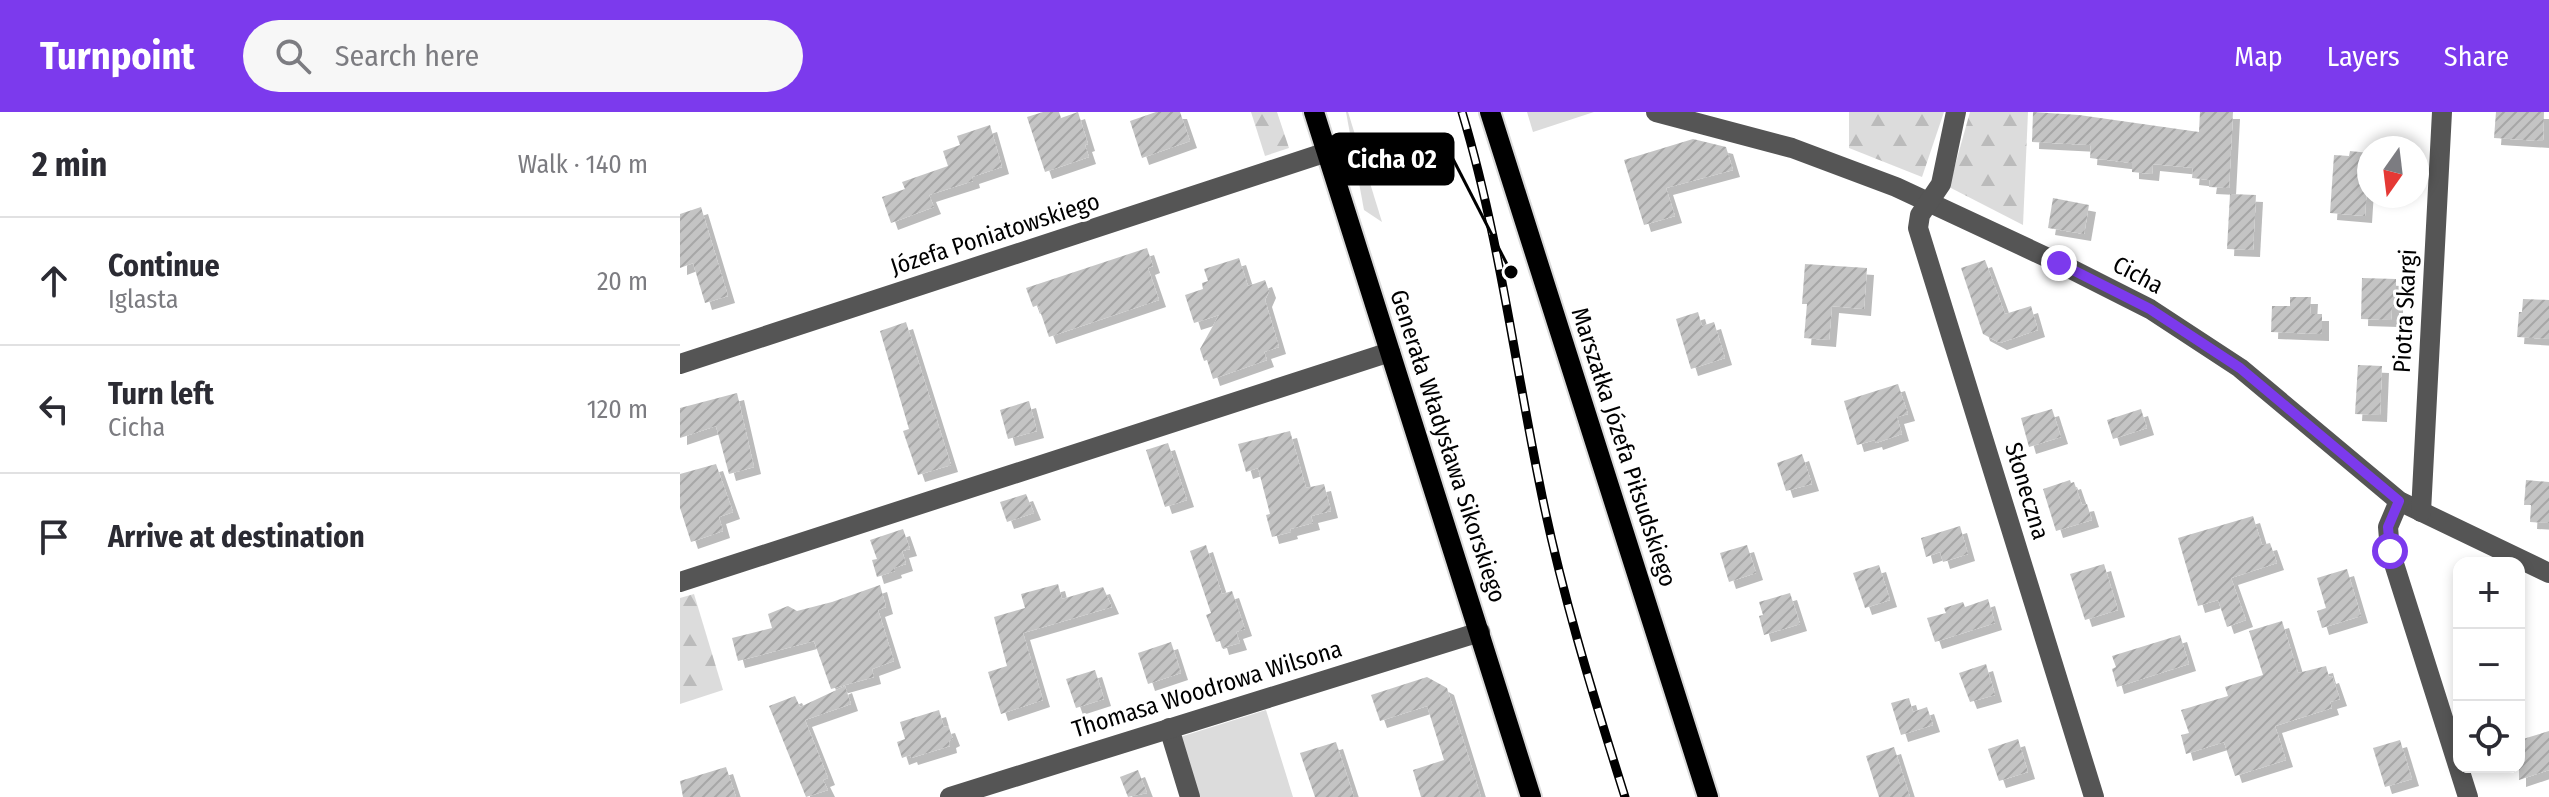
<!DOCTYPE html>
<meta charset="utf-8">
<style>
:root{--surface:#fff;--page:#f7f7f7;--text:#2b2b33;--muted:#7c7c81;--line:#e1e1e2;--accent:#7c3aed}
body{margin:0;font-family:"Fira Sans Condensed",sans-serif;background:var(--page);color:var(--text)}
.controls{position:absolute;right:24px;bottom:24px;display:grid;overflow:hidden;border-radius:16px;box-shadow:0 4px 12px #0003}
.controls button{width:72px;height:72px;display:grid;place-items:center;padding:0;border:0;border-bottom:2px solid var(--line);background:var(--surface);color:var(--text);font:40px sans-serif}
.compass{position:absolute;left:1677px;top:24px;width:72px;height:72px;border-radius:50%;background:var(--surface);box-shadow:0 4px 12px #0003;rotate:194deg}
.stop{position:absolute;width:24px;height:24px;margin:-18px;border:6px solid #7c3aed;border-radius:50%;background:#fff}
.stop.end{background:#7c3aed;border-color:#fff;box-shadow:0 2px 8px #0008}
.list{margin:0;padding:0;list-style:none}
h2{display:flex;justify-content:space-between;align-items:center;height:104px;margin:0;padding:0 32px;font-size:34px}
h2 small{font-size:26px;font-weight:400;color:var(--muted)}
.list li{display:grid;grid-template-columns:52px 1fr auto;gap:24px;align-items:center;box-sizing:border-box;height:128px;padding:0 32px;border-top:2px solid var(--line)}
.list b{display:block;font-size:30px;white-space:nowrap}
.list p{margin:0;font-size:26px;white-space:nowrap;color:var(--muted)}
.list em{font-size:26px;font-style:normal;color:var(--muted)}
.icon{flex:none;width:44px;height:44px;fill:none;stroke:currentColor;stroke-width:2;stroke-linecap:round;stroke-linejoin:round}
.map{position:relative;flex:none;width:1869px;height:685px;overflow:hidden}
header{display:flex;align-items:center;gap:48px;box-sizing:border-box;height:112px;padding:0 40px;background:var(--accent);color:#fff}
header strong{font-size:38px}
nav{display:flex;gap:44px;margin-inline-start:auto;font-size:28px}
.search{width:560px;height:72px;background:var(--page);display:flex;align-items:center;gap:20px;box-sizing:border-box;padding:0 28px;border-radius:44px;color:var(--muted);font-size:30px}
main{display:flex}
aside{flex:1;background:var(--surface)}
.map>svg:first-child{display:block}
</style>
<header>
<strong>Turnpoint</strong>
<div class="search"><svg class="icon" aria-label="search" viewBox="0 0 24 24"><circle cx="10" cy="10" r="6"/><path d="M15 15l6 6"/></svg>Search here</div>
<nav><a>Map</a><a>Layers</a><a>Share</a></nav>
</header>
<main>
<aside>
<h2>2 min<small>Walk · 140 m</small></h2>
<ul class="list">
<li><svg class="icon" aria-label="ahead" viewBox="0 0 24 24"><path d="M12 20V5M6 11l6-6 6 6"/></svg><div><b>Continue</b><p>Iglasta</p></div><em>20 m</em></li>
<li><svg class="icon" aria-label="left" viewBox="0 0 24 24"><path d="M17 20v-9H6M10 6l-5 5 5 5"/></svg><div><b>Turn left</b><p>Cicha</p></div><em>120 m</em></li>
<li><svg class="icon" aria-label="arrive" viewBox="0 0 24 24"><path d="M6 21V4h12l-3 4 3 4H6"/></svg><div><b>Arrive at destination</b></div></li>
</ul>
</aside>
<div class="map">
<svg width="1869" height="685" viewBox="0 0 1869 685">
<defs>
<pattern id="forest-firs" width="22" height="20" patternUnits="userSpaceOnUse" patternTransform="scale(2)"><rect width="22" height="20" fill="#dcdcdc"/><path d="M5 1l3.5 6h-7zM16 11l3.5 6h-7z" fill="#bbb"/></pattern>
<pattern id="building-hatch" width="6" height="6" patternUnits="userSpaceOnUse" patternTransform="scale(2)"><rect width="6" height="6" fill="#c4c4c4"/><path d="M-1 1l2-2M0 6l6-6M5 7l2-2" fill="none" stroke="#a7a7a7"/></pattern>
<filter id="shadow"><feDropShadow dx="7" dy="7" stdDeviation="0" flood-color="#0004"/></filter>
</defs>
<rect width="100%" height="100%" fill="#fff"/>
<g fill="#dcdcdc">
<polygon points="666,0 668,0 702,110 684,98"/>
<polygon points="847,0 914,0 853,20"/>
<polygon points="586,598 613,685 515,685 497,626"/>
</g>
<g fill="url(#forest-firs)">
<polygon points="571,0 597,0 609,36 585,44"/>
<polygon points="1169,0 1264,0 1242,65 1169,36"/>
<polygon points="1290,0 1348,0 1343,113 1269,75"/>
<polygon points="14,482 43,578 0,592 0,486"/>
</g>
<g fill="url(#building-hatch)" filter="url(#shadow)">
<polygon points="363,0 379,0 381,6 398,0 408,32 405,33 409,45 365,60 347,5"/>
<polygon points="476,0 500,0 510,29 462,46 450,9"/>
<polygon points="1353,0 1399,3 1519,20 1520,0 1553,0 1549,76 1529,75 1530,68 1512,66 1513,56 1473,52 1472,62 1452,60 1452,51 1410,46 1411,33 1352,30"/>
<polygon points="1816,0 1864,0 1863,29 1814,26"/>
<polygon points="310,13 322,55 292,65 293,69 249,83 254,95 211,111 202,85 225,77 222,70 268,54 263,39 280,33 277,24"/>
<polygon points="1013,27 1046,35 1053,58 986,76 995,104 964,113 944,48"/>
<polygon points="1670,39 1689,41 1685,104 1650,101 1654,43 1669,44"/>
<polygon points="1550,82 1576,83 1573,138 1547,137"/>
<polygon points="1373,86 1409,93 1404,122 1368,116"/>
<polygon points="21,95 48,184 25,191 13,151 0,156 0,102"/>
<polygon points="467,136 473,154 468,156 479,188 369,225 358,193 353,195 346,176"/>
<polygon points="559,146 568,174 585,168 589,179 585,188 599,235 584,240 587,248 533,267 527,248 524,249 520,237 539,203 514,211 505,183 523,177 522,171 528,169 524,157"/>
<polygon points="1305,148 1325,202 1351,194 1358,218 1320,231 1303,222 1281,156"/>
<polygon points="1125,152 1187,156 1184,197 1152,194 1149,228 1124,226 1127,192 1122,192"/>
<polygon points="1682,166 1716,167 1716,194 1712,194 1711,208 1681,207"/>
<polygon points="1610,185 1631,185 1630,202 1642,202 1642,222 1591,220 1592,194 1610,194"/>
<polygon points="1843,187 1869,188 1869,227 1837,225 1839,200 1842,200"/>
<polygon points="1018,200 1022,214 1034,210 1045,246 1011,257 996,207"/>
<polygon points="226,210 271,353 238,363 223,319 229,317 200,219"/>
<polygon points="1678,253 1702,254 1700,303 1675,302"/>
<polygon points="1218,272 1228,302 1217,305 1222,322 1196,331 1195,328 1177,333 1164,289"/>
<polygon points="57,281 74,355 49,362 36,314 0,326 0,296"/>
<polygon points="349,289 357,319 328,327 320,298"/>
<polygon points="1372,297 1381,325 1349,335 1341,306"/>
<polygon points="1461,297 1467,316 1433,327 1427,308"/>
<polygon points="610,319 626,376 644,372 651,399 631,404 633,411 610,417 611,420 592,425 586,403 590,402 578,356 566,360 558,332"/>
<polygon points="488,331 507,388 485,395 466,338"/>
<polygon points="1122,342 1132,372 1106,379 1097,351"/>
<polygon points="36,352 53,400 39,405 43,419 11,430 0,396 0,362"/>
<polygon points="1390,368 1391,371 1394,370 1402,393 1407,392 1412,408 1376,419 1363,377"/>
<polygon points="1846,368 1869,370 1869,411 1850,410 1851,393 1844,393"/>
<polygon points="346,382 354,401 327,410 320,390"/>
<polygon points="1573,404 1582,433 1590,431 1597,451 1551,466 1566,508 1547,515 1538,488 1518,494 1498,426"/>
<polygon points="1280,414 1288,442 1263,450 1260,440 1246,445 1241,426"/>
<polygon points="223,417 230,437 222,439 226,452 214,456 215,459 197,465 192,448 197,447 190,428"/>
<polygon points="526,433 542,482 552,479 565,517 556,520 560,531 542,536 540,529 536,530 526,503 531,501 510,439"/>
<polygon points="1067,433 1076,461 1049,470 1040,441"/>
<polygon points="1424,452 1438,498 1405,508 1390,462"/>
<polygon points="1199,453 1210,488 1185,496 1173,461"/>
<polygon points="1667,457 1681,504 1642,516 1637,499 1646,496 1637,466"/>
<polygon points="378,472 382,487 423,475 432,495 343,521 363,588 321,602 308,560 327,554 314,505 345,496 341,482"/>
<polygon points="200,473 206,495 198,498 214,549 192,557 194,565 151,577 134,529 58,549 52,526 92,516 88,502 108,494 117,499 152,490"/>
<polygon points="1110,481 1120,512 1084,523 1079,504 1083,503 1079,490"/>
<polygon points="1308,487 1315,511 1255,530 1247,506 1266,501 1264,496 1283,490 1285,495"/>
<polygon points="1602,509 1618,561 1646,554 1649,565 1652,564 1660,587 1650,590 1652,596 1595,614 1606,648 1555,664 1544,630 1506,642 1501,623 1509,621 1501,598 1548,584 1545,575 1583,563 1569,519"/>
<polygon points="1500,523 1509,552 1437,575 1432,557 1436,555 1432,544"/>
<polygon points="491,530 501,561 468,572 458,541"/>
<polygon points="1306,552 1315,583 1290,590 1279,561"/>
<polygon points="415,558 424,587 396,596 386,567"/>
<polygon points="747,565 767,576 801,685 741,685 733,658 764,648 747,594 700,609 691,583"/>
<polygon points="165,574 171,592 125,608 148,666 143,668 148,678 126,685 89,594 115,584 120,595"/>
<polygon points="1229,586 1233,600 1247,595 1253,613 1221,623 1211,591"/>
<polygon points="259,598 264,615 268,614 273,627 269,629 270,634 231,646 230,643 222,646 217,630 225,627 220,610"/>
<polygon points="1869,619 1869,658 1839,668 1839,635 1845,633 1843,627"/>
<polygon points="1338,627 1348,660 1319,669 1308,637"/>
<polygon points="1720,628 1732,667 1705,675 1693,636"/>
<polygon points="656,630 674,685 635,685 620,641"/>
<polygon points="1214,635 1230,685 1199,685 1186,644"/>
<polygon points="46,655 56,685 3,685 0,669"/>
<polygon points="458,658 467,681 448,685 440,665"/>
</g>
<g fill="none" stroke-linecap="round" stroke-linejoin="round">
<defs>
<g id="major">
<polyline points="634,0 851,685"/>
<polyline points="810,0 1028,685"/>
</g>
</defs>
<use href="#major" stroke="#dbdbdb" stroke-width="24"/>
<g stroke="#555" stroke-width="20">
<polyline points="976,0 1112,36 1216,75 1379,151 1470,197 1560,256 1719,389 1869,461"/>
<polyline points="1276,0 1261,72 1240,103 1238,116 1414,685"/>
<polyline points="0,252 647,40"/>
<polyline points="1719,389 1708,415 1710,439 1788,685"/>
<polyline points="1741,400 1762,0"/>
<polyline points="0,470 710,240"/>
<polyline points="489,616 510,685"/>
<polyline points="270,685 800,520"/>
</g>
<use href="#major" stroke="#000" stroke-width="20"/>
<defs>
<path id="rail" d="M 782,0 C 818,120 834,246 859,369 C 880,476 912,580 945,685"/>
</defs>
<use href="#rail" stroke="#000" stroke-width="9"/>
<use href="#rail" stroke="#fff" stroke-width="6" stroke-dasharray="18" stroke-linecap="butt"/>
</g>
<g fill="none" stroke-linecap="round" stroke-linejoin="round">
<polyline stroke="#7c3aed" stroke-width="10" points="1379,151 1470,197 1560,256 1719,389 1708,415 1710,439"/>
</g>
<g text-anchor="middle" stroke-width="6" stroke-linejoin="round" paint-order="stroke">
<g font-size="24" fill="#000" stroke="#fff">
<text transform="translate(315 122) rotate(-18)" y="8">Józefa Poniatowskiego</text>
<text transform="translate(1458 163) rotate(28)" y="8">Cicha</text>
<text transform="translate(1725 199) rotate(-87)" y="8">Piotra Skargi</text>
<text transform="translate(768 334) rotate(72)" y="8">Generała Władysława Sikorskiego</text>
<text transform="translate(944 335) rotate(72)" y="8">Marszałka Józefa Piłsudskiego</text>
<text transform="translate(1347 379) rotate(73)" y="8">Słoneczna</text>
<text transform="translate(527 577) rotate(-17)" y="8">Thomasa Woodrowa Wilsona</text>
</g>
</g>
<path fill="none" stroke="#000" stroke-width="3" d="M831 160L773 47"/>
<circle fill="#000" stroke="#fff" stroke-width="3" cx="831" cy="160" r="8"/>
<rect fill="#000" stroke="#000" stroke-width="3" x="651" y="22" width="122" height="50" rx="8"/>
<g font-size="26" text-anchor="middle" font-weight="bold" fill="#fff">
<text x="712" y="56">Cicha 02</text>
</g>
</svg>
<div class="controls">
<button>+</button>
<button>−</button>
<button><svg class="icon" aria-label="locate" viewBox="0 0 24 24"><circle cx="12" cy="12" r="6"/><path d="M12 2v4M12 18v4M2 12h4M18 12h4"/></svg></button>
</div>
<svg class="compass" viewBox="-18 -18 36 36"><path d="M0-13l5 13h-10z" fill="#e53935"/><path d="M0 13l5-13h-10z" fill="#7c7c81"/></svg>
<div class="stop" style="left:1710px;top:439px"></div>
<div class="stop end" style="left:1379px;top:151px"></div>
</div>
</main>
